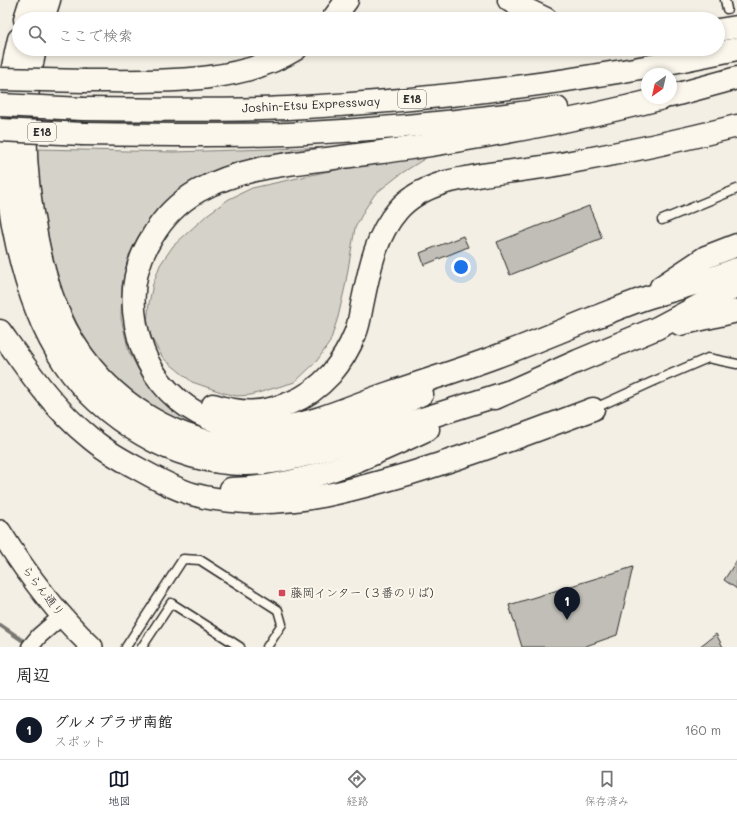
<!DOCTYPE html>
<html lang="ja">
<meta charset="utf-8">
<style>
:root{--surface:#fff;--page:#f6f6f6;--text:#222;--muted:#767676;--line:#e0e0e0;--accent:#111827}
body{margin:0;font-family:Mali,"Klee One",sans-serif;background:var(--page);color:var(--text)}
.compass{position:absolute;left:641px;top:68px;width:36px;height:36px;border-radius:50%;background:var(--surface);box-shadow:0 2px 6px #0003;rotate:214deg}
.you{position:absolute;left:461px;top:267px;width:14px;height:14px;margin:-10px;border:3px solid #fff;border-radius:50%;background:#1a73e8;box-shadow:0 0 0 6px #1a73e833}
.badge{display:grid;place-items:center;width:26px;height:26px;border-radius:50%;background:var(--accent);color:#fff;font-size:13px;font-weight:700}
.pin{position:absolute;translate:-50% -33px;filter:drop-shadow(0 1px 2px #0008)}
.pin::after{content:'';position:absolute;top:21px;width:14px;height:12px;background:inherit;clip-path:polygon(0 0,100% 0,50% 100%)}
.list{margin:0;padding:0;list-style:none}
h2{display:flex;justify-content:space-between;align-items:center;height:52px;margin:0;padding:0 16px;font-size:17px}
h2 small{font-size:13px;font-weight:400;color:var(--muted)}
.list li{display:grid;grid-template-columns:26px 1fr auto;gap:12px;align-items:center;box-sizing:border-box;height:60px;padding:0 16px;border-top:1px solid var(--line)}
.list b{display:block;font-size:15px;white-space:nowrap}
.list p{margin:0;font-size:13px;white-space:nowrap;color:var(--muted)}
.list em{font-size:13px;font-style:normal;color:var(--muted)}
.icon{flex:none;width:22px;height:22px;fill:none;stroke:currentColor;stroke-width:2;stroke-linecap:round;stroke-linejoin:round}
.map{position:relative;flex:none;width:737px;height:647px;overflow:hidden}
.search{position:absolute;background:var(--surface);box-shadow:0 2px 6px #0003;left:12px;right:12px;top:12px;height:44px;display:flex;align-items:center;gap:10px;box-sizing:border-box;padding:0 14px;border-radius:22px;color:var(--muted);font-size:15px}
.sheet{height:112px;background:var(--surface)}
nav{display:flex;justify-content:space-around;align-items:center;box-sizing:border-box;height:56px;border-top:1px solid var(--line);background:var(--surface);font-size:11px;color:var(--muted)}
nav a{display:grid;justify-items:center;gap:2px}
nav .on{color:var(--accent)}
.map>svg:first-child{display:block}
</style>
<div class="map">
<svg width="737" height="647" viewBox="0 0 737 647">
<rect width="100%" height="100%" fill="#f3efe4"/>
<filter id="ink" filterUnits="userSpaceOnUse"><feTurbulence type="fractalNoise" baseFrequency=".025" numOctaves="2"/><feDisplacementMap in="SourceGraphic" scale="8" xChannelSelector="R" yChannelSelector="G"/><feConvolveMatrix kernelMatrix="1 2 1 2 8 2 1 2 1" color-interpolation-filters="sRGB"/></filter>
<g filter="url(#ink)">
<g fill="#d5d2c9" stroke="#807e7a">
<polygon points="334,147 190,185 166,201 149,221 129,255 122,285 121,318 129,352 143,378 160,396 232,439 177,424 125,391 87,345 62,291 54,263 41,203 37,149 174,152"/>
<polygon points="432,154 402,173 375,194 365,209 355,228 345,287 338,317 330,342 316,362 295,382 251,395 237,396 224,393 192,382 163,358 152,339 147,324 149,303 153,284 160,265 173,246 208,214 229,199 252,188 334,170"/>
</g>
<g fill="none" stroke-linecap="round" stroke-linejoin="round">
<polyline stroke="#787772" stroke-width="4.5" points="0,625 28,644"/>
</g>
<g fill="#c0beb6" stroke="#2b2b2b">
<polygon points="589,206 602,238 510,275 497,242"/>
<polygon points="463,236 468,247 424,265 420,253"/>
<polygon points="737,560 737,589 724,580"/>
<polygon points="633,567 617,635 583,647 522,647 509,605"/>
<polygon points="716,634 723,647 699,647"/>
</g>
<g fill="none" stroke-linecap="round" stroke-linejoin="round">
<defs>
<g id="service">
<polyline points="725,0 727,9"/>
<polyline points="662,220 737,189"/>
<polyline points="593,409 652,382 708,358 737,364"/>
<polyline points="126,647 183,559 200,560 278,610 282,624 267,647"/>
<polyline points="142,647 171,603 240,647"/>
</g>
<polyline id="minor" points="30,647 39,636 62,616"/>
<path id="tertiary" d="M 0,531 C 26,573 56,613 92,647"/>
<g id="motorway">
<polyline points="509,0 519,6 546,19"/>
<polyline points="25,19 31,0"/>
<polyline points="43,19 49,0"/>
<polyline points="333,19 347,0"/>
<polyline points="718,30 737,27"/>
<path d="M 19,39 C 13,66 7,93 6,120 C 1,194 22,301 64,363 C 84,393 112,417 143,435 C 173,453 210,464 245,464 C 287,464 326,449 366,436 C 413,422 461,407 508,392"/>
<path d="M 35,49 C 20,112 24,177 37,240 C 43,270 52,302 66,329 C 105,402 183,453 266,445 C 293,443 319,434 344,425 C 360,420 375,415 390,409 C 401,405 411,399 422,394"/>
<path d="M 85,81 C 152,81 237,86 296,49"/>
<polyline points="671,96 737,78"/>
<path d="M 663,98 C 578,120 491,136 404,149 C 376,153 347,156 319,160 C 277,165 236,170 198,191 C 179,202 163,218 152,237 C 135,264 130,294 136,325 C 149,397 211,437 282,427 C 319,422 353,405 389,393 C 424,381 460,370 495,357 C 528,345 561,331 593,318 C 612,311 630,303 649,297 C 679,288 708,281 737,269"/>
<path d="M 83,109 C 151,110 220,111 288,108 C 439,100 589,81 737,49"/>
<path d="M 83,134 C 152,135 221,136 289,134 C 379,130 469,121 557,108"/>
<polyline points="661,287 706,257 737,245"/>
<polyline points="680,324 737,311"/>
<path d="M 0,331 C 27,369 53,408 89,437 C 104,450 120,459 137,468 C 155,478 173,488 192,494 C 209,499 228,501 246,502 C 306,504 352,490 408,474 C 471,455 532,432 593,409"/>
<polyline points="495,398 578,361 657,328 723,293 737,287"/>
<path d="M 213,405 C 242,414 261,414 290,403 C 306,397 320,386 331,374 C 341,362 349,349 355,334 C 359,325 360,315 362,305 C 369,272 375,236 398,210 C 409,197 427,188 443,183 C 456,179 469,178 482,175 C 512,171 542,168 571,162 C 627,152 682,140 737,126"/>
<path d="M 231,489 C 303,488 364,459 428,429"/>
</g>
</defs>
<use href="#service" stroke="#2b2b2b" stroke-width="11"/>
<use href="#minor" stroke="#2b2b2b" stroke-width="19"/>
<use href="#tertiary" stroke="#2b2b2b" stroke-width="24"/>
<use href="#motorway" stroke="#2b2b2b" stroke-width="25"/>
<use href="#service" stroke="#fbf7ec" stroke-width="8"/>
<use href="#minor" stroke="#fbf7ec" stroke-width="16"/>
<use href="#tertiary" stroke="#fbf7ec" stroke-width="21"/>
<use href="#motorway" stroke="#fbf7ec" stroke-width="22"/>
<defs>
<g id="motorway-bridge">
<polyline points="0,79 85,81"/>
<polyline points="0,105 83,109"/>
<polyline points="0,130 83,134"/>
</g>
</defs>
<use href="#motorway-bridge" stroke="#2b2b2b" stroke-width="25" stroke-linecap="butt"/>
<use href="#motorway-bridge" stroke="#fbf7ec" stroke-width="22"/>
</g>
</g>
<rect fill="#d1495b" stroke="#fbf7ec" stroke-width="1.5" x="278" y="589" width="8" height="8" rx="2"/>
<g text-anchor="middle" stroke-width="4" stroke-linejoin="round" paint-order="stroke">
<g fill="#fbf7ec" stroke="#696865" stroke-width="1">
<rect x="398" y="90" width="28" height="18" rx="3"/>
<rect x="28" y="123" width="28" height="18" rx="3"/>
</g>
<g font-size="11" font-weight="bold" fill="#2b2b2b">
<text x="412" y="103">E18</text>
<text x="42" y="136">E18</text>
</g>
<g font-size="12" fill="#2b2b2b" stroke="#fbf7ec">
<text transform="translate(311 105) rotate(-3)" y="4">Joshin-Etsu Expressway</text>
<text transform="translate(43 591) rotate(52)" y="4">ららん通り</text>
</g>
<g font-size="12" fill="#2b2b2b" stroke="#fbf7ec" text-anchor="start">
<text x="290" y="597">藤岡インター (３番のりば)</text>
</g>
</g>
</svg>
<svg class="compass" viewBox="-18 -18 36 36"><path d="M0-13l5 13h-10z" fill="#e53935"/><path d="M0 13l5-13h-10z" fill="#767676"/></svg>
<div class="you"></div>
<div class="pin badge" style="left:567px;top:620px">1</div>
<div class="search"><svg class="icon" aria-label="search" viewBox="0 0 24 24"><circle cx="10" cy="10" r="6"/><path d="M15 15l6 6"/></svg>ここで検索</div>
</div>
<section class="sheet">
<h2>周辺<small></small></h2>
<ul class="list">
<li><span class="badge">1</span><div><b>グルメプラザ南館</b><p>スポット</p></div><em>160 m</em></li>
</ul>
</section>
<nav>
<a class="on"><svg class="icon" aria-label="map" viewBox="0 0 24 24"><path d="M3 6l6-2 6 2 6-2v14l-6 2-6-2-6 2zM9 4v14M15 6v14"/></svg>地図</a>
<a><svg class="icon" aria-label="directions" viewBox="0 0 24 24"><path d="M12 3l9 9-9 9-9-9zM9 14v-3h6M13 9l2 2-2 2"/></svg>経路</a>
<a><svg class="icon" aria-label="saved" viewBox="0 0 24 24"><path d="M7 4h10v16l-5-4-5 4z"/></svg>保存済み</a>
</nav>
